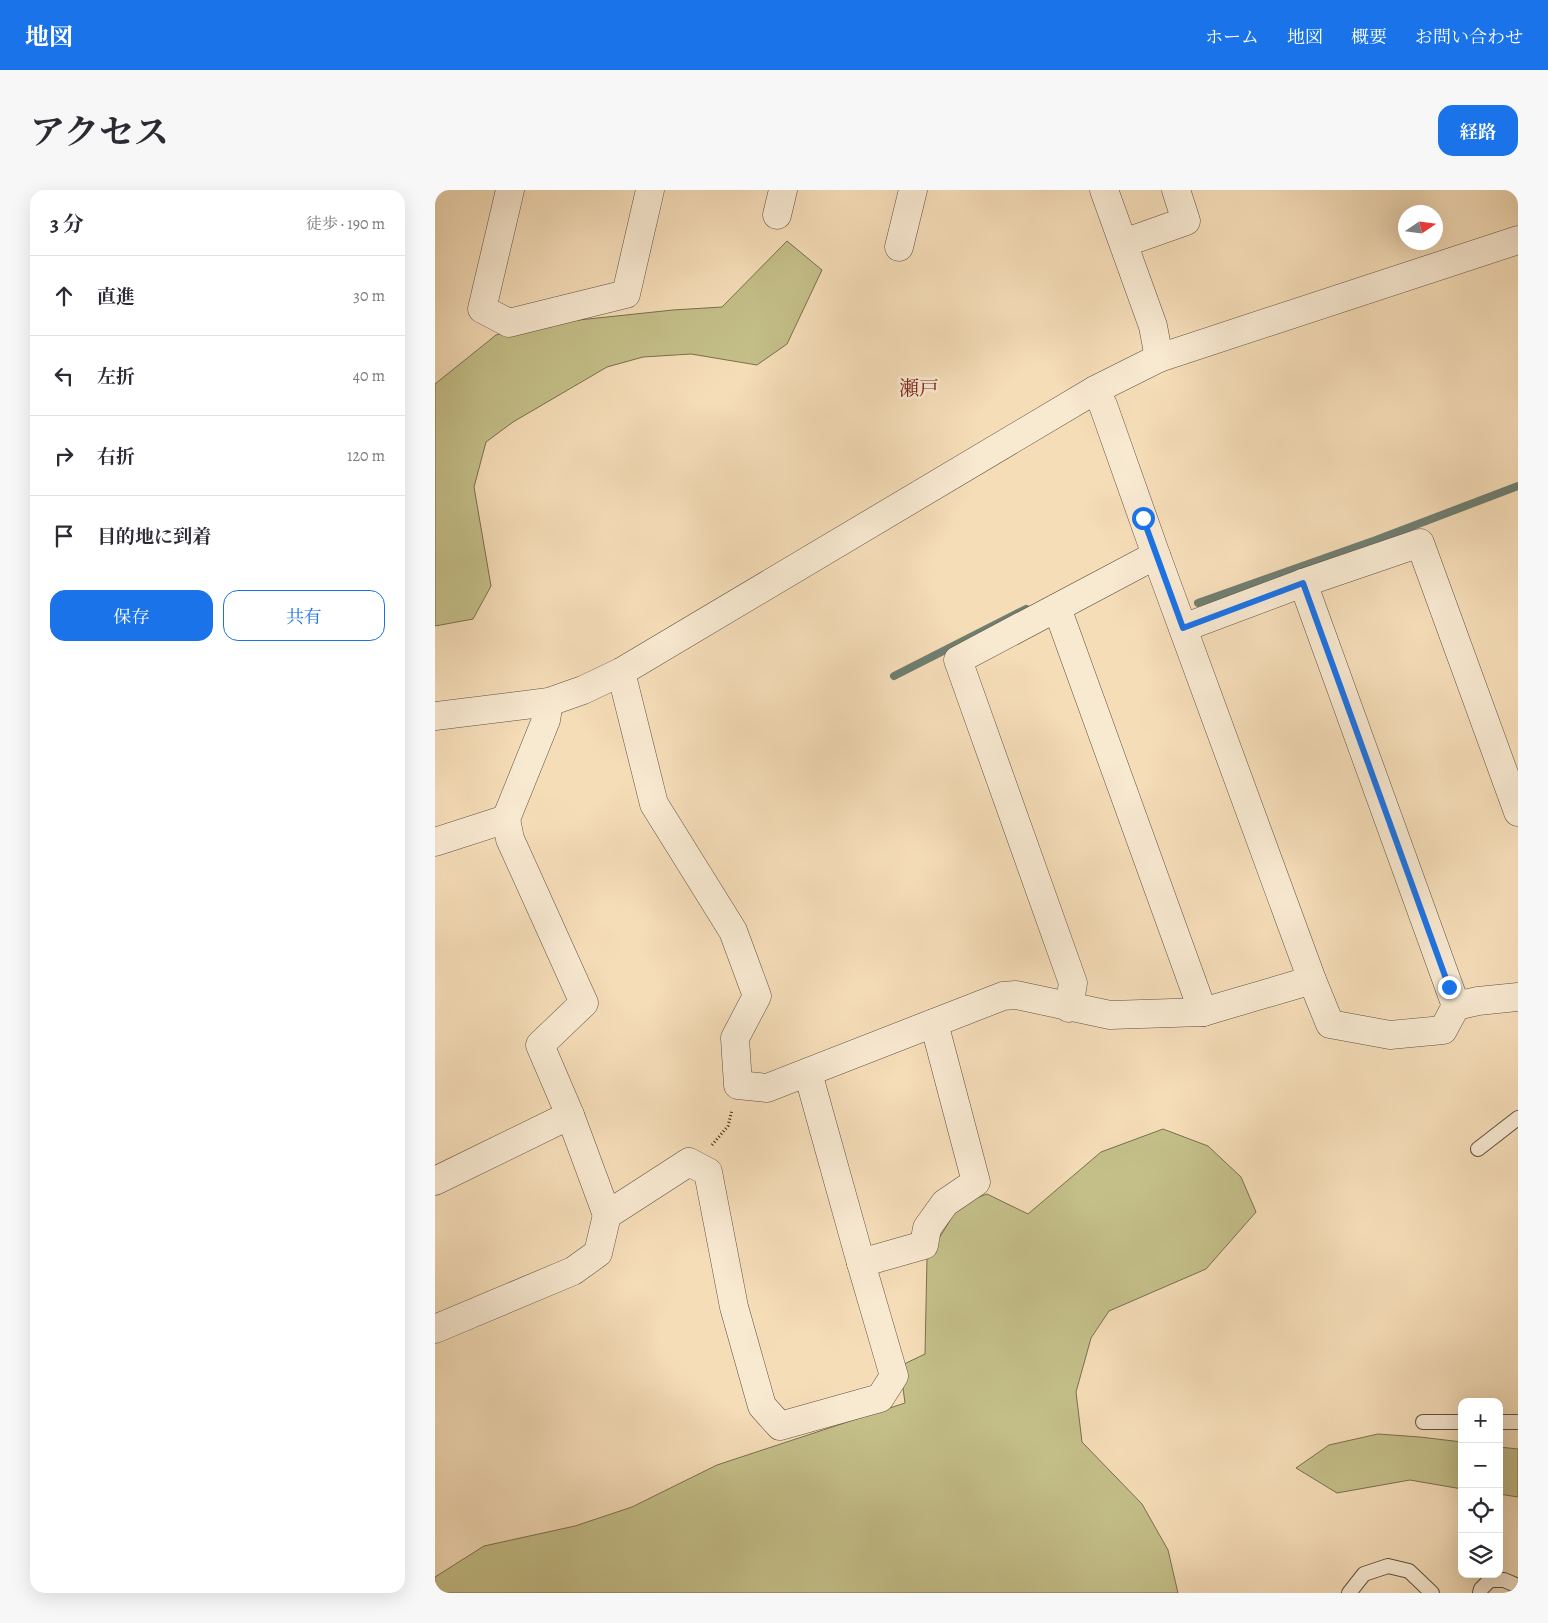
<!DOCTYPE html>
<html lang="ja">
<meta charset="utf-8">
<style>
:root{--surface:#fff;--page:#f7f7f7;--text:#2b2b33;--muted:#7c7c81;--line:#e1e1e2;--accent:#1a73e8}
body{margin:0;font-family:Alegreya,"Noto Serif JP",serif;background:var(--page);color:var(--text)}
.controls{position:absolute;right:15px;bottom:15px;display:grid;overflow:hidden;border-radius:10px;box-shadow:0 5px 20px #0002}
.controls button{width:45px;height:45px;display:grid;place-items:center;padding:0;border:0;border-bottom:1px solid var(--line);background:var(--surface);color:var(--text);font:25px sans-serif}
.compass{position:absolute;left:963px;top:15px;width:45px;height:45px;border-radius:50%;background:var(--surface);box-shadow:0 5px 20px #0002;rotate:77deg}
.stop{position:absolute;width:15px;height:15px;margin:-11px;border:4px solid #1a73e8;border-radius:50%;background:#fff}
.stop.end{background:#1a73e8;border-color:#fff;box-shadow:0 1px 5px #0008}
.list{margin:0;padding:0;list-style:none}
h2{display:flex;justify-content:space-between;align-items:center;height:65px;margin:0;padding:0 20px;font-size:21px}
h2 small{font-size:16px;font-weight:400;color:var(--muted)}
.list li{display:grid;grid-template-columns:32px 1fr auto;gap:15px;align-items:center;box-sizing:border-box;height:80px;padding:0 20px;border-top:1px solid var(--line)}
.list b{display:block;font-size:19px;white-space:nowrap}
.list em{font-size:16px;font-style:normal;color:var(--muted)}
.actions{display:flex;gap:10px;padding:15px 20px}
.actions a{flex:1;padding:11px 0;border:1px solid var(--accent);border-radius:15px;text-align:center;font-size:18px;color:var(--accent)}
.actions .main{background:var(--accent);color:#fff}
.icon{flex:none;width:28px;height:28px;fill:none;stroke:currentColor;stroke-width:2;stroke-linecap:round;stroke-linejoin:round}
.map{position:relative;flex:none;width:1083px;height:1403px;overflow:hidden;border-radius:15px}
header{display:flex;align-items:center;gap:30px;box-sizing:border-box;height:70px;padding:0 25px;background:var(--accent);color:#fff}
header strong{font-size:24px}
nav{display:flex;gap:28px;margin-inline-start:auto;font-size:18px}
.intro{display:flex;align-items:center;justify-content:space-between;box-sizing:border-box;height:120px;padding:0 30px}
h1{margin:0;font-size:35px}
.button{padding:12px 22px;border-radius:15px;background:var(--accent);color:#fff;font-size:18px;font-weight:700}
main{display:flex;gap:30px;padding:0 30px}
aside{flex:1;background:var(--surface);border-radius:15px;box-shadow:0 5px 20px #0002}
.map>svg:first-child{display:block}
</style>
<header>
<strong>地図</strong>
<nav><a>ホーム</a><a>地図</a><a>概要</a><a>お問い合わせ</a></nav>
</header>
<div class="intro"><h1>アクセス</h1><a class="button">経路</a></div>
<main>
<aside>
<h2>3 分<small>徒歩 · 190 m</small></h2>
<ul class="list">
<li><svg class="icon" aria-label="ahead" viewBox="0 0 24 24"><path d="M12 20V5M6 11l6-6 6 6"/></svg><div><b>直進</b></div><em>30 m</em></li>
<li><svg class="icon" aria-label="left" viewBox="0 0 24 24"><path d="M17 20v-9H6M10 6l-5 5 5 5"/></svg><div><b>左折</b></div><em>40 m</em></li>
<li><svg class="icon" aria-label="right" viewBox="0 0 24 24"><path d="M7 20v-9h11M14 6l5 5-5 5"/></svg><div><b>右折</b></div><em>120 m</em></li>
<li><svg class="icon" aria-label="arrive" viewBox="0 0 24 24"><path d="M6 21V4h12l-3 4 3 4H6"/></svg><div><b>目的地に到着</b></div></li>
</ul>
<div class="actions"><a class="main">保存</a><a>共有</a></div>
</aside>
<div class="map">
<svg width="1083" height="1403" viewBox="0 0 1083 1403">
<rect width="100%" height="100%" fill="#f5ddb8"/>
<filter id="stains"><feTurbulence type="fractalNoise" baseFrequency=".004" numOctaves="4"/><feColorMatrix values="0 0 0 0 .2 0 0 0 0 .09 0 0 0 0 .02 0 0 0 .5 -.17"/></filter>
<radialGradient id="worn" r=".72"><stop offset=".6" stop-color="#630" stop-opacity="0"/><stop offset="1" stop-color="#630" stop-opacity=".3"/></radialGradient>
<g fill="#c4bf89" stroke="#787050">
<polygon points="352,51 387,80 352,154 322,175 256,164 208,167 172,177 78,232 51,252 39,297 56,396 38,429 0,436 0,194 61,145 106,134 238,120 287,117"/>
<polygon points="728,939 773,956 806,987 821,1022 771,1079 674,1121 656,1148 641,1202 647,1252 707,1314 733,1360 743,1403 0,1403 0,1387 49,1356 140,1336 197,1317 282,1275 470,1213 465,1176 490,1164 492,1068 525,1014 552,1004 593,1024 666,962"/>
<polygon points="943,1244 985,1247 1027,1252 1027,1299 975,1290 902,1303 861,1278 894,1255"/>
<polygon points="1064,1257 1083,1259 1083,1307 1064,1304"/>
</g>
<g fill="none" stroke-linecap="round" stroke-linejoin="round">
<g stroke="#6f7e71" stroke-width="8">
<polyline points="763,413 941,350 1083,296"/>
<polyline points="459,486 591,419"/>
</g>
<defs>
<g id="service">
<polyline points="1043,959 1083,928"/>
<polyline points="988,1232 1027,1232"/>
<polyline points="1064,1232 1083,1232"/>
<polyline points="914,1403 929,1384 953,1376 974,1381 997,1403"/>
<polyline points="1045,1403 1046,1399 1055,1390 1069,1390 1083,1396"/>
</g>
<g id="minor">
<polyline points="75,0 47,119 74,133 191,104 215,0"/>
<polyline points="669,0 718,136 724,168"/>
<polyline points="342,25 348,0"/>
<polyline points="689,53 751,31 741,0"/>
<polyline points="464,57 478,0"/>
<polyline points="660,200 668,215 721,365 877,790 895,834 955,845 1008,840 1021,816 1043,811 1083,807"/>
<polyline points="868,393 1021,816"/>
<polyline points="622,418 768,822"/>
<polyline points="748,438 868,393 985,353 1083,622"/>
<polyline points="186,482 219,614 298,741 322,806 300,848 303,895 332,898 568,806 581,805 675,825 768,822 877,790"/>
<polyline points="114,512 111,530 71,629 75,649 149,813 105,855 135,925"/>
<polyline points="0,526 114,512 148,500 186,482 660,200 724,168 1083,50"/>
<polyline points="0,652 71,629"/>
<polyline points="634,818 638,793 523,470 721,365"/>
<polyline points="0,991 135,925 172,1025"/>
<polyline points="426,1073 489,1055 492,1038 510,1013 541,992 499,833"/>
<polyline points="0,1139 138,1081 163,1063 172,1025 254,972 273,982 299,1117 327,1216 345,1236 445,1208 459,1186 426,1073 373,883"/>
</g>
</defs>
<use href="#service" stroke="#5e5140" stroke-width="16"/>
<use href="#minor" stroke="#5e5140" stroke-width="29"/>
<polyline stroke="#2b2218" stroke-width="3" stroke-dasharray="1 2.5" stroke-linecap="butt" points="277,955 293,936 297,920"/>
<use href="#service" stroke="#f8e9d1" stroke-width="14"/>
<use href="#minor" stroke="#f8e9d1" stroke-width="28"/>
</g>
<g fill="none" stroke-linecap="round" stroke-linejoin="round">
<polyline stroke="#1a73e8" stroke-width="6" points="708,328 748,438 868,393 1014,797"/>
</g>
<g text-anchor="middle" stroke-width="5" stroke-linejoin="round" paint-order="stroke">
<g font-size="20" fill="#7a1f14" stroke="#f8e9d1">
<text x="484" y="205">瀬戸</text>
</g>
</g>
<rect width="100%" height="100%" filter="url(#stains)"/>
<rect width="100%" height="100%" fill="url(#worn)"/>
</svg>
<div class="controls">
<button>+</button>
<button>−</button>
<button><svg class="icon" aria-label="locate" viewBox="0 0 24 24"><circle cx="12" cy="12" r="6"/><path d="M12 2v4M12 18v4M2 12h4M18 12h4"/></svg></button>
<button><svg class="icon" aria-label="layers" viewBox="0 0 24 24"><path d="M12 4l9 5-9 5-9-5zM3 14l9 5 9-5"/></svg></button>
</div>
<svg class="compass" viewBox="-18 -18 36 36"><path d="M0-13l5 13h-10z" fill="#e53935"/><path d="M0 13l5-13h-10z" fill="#7c7c81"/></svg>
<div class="stop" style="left:708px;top:328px"></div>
<div class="stop end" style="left:1014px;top:797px"></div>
</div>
</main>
